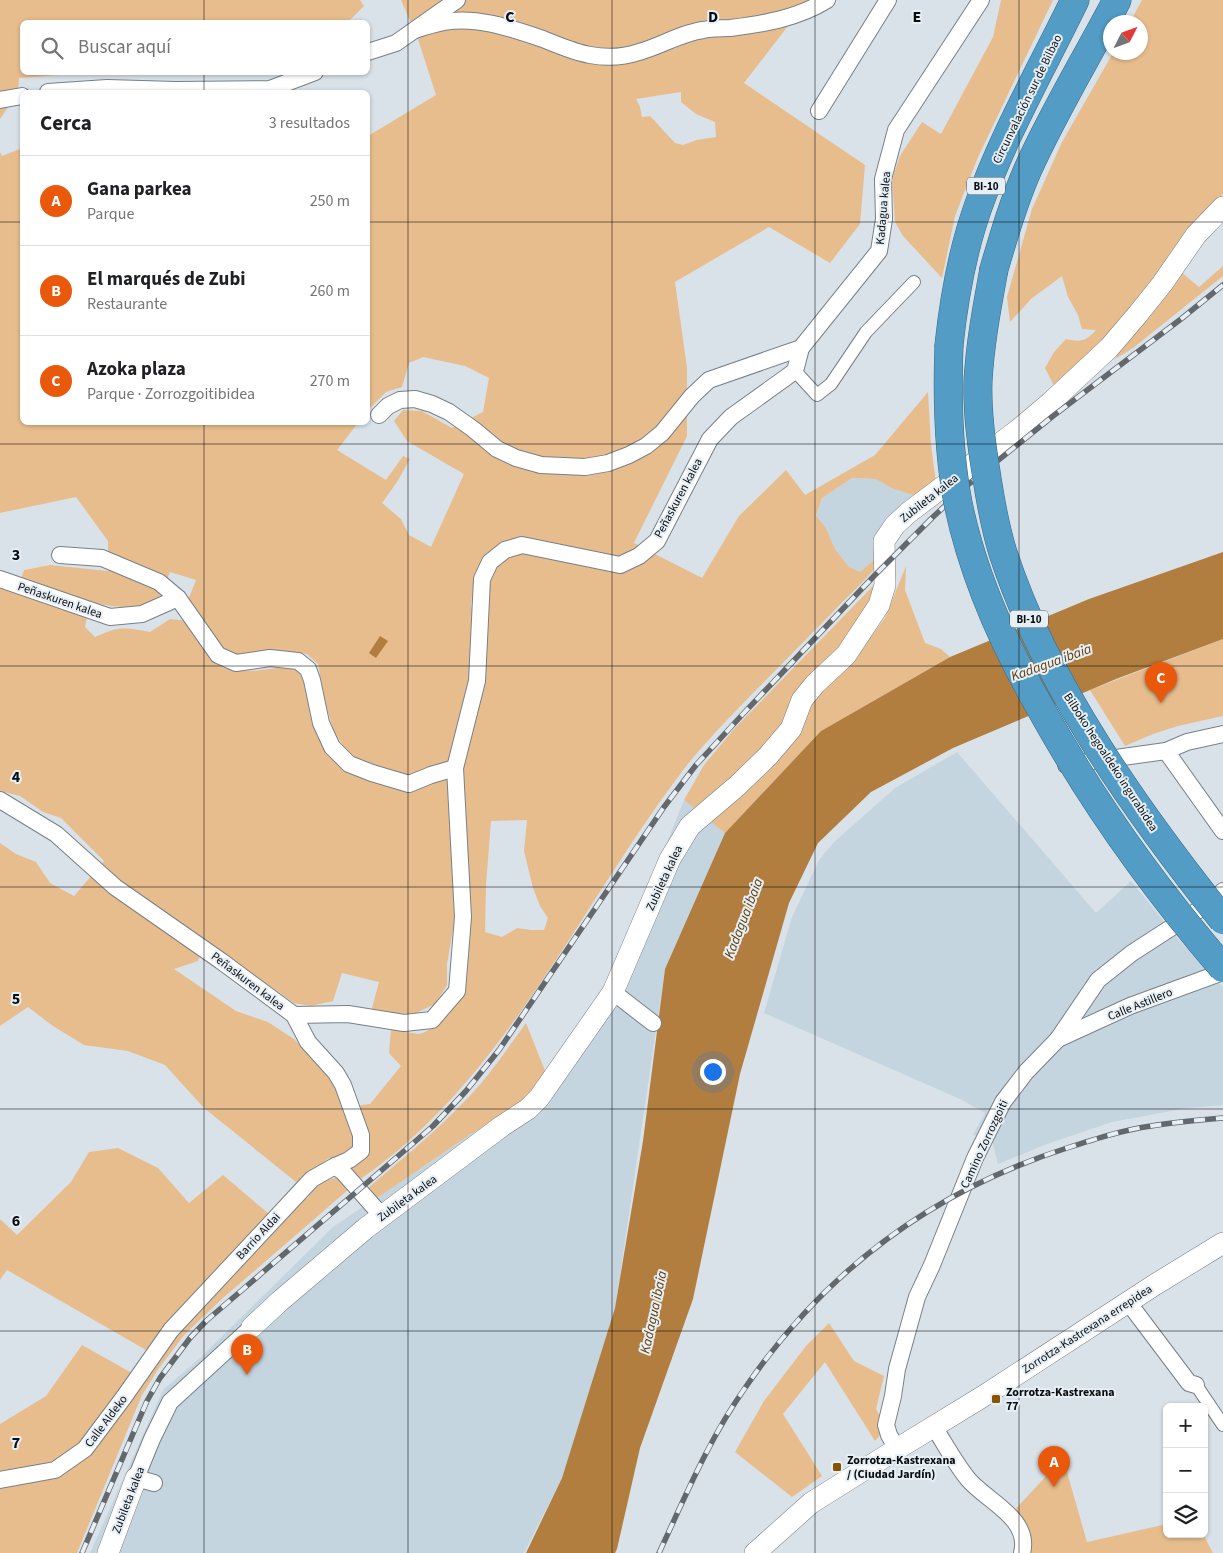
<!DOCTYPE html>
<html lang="es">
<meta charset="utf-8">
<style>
:root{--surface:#fff;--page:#f2f2f2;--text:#202124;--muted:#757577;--line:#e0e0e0;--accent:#ea580c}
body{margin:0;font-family:"Source Sans 3",sans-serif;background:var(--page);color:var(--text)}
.controls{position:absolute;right:15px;bottom:15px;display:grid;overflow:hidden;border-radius:8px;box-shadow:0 1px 4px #0004}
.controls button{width:45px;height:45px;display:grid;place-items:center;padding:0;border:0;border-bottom:1px solid var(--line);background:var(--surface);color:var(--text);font:25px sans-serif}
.compass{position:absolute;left:1103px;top:15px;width:45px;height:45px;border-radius:50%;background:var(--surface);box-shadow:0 1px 4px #0004;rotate:48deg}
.you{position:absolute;left:712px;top:1071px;width:18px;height:18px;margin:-12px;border:4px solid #fff;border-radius:50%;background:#1a73e8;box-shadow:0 0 0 8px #1a73e833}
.badge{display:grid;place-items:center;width:32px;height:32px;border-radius:50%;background:var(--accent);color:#fff;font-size:16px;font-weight:700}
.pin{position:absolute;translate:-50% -41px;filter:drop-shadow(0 1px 2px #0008)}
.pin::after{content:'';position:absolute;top:26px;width:18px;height:15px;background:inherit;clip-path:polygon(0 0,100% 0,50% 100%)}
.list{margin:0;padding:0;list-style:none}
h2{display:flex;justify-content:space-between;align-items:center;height:65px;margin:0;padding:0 20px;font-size:21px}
h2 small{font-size:16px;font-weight:400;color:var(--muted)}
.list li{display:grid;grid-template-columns:32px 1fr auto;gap:15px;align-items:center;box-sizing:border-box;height:90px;padding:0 20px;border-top:1px solid var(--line)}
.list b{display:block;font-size:19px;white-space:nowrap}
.list p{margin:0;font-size:16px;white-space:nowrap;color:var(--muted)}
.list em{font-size:16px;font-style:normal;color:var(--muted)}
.icon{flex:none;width:28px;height:28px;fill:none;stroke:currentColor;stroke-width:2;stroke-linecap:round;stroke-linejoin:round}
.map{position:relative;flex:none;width:1223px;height:1553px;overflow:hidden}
.search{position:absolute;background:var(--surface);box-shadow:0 1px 4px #0004;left:20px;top:20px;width:350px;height:55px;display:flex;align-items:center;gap:12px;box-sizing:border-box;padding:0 18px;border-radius:8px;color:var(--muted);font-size:19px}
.panel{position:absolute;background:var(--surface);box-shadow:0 1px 4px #0004;left:20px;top:90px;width:350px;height:335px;border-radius:8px}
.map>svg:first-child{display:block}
</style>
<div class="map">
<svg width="1223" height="1553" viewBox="0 0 1223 1553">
<rect width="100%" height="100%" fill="#d9e2e8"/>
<g fill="#c4d5df">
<polygon points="852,478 876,479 891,488 919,497 875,559 860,572 849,567 835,549 826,528 816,517 822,498"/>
<polygon points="957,752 1096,913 1131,881 1180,941 1223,987 1223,1105 1187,1108 1112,1122 1047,1144 998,1164 992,1141 973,1135 985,1113 960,1099 764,1013 792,917 819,860 834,842 895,788"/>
<polygon points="684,800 725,833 665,969 615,1309 562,1478 524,1553 90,1553 163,1390 200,1358 333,1227 471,1134 522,1104 623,989 648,890"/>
</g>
<g fill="#e8bd8d" fill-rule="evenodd">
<polygon points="0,0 360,0 364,6 348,22 22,22 22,72 87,73 19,78 18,93 0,119"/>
<polygon points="401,0 445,0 411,23"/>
<path d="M 466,0 L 808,0 L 744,83 L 865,165 L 860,224 L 830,263 L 769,227 L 675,282 L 687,368 L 687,436 L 634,543 L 642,547 L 620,561 L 527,541 L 483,562 L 473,588 L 471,605 L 475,627 L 474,675 L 449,764 L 412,775 L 397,775 L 366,765 L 345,749 L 334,731 L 325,703 L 318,664 L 307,654 L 284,651 L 239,656 L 224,652 L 188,600 L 196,580 L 170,572 C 167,579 164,592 159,597 C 154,601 143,606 138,607 C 102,610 54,591 21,579 L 24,570 L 50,565 L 108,571 L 108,541 L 76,497 L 0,513 L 0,152 L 2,156 L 22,148 L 22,422 L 358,423 L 337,450 L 386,480 L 403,456 L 410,459 L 397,482 L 382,503 L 401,519 L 409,535 L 431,547 L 464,474 L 407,441 L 394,421 L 403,410 L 422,411 L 452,428 L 483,412 L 489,378 L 465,366 L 423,357 L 409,363 L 402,387 L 386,392 L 368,410 L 368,136 L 436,95 L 417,36 L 459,24 L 632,60 L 676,48 L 690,41 L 610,54 L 536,33 L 434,21 ZM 681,92 L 681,102 L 696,114 L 715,122 L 716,137 L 697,140 L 683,145 L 675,143 L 650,116 L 642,117 L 640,107 L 636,99 Z"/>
<polygon points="1001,0 1053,0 978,157 955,216 942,278 903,236 895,222 892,179 900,156 922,122 941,134 993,37"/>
<path d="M 1142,0 L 1223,0 L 1223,194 L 1215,201 L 1134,310 L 1054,386 L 1045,368 L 1054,352 L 1066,339 C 1081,342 1085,342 1096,330 L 1082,329 L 1078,315 L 1068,297 L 1062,276 L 1031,299 L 1010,322 L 1007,297 L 1032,209 L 1062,142 L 1113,53 L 1140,52 L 1140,22 L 1130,22 Z"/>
<polygon points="1223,266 1223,276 1133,348 1115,359 1121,348 1181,272 1199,287"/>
<path d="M 928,392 L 931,445 L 936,483 L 919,497 L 891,488 L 876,479 L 852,478 L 822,498 L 816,516 L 826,528 L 835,549 L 849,567 L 860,572 L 875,559 L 877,566 C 863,583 847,597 832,613 C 806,639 781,665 755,691 C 731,716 706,741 684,769 C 580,905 504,1081 359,1180 L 348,1168 L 364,1155 L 355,1106 L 370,1104 L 401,1066 L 389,1053 L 391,1029 C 399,1030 414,1034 419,1034 C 433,1032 453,1008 462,998 L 460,775 L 491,570 L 515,550 L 600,567 L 653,553 L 702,578 L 739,516 L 786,470 L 805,495 L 875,455 ZM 527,820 L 524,851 L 533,888 L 540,906 L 548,918 L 544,930 L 531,930 L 517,928 L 502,937 L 485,932 L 486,885 L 491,821 Z"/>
<polygon points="906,566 905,590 925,643 941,649 950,657 821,731 725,833 707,819 808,713 817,694 858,654 885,618"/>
<polygon points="876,583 877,595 773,741 742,770 694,808 684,800 704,765 735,728"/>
<path d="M 0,586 L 87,617 L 85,627 L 95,637 C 118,626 124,627 150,632 L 170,619 L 188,621 L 212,659 L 223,668 L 252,671 L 286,667 L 297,668 L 304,682 L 310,704 L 347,772 L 412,792 L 427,783 L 448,777 L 456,912 L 447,964 L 447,985 L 435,1004 L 414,1014 L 371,1012 L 379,982 L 342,973 L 333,1001 L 311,1006 L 294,1003 L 205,940 L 198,961 L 174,969 L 236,1011 L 268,1022 L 294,1039 L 320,1066 L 337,1088 L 355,1138 L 351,1149 L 338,1160 L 329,1158 L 297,1182 L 307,1199 C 316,1185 322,1182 338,1177 L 349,1189 L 223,1298 L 185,1334 L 159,1368 L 142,1395 L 77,1553 L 0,1553 L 0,1424 L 46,1396 L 82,1345 L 132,1373 L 146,1350 L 7,1270 L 0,1280 L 0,1219 L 17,1235 L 71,1182 L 89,1152 L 118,1148 L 158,1168 L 189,1203 L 223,1175 L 269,1214 L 296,1182 L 204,1108 L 165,1065 L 128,1051 L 84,1045 L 53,1026 L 28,1007 L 0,1026 L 0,843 L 16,854 L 36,862 L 50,883 L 74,896 L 104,861 L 61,818 L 43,812 L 20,796 L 0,791 Z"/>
<polygon points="1223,639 1223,716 1178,726 1153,734 1125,746 1090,690"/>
<path d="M 526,1023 L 547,1076 L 522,1104 L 471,1134 L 377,1198 L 368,1188 C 408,1154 449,1121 483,1081 C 498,1063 512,1042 526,1023 Z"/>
<polygon points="829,1323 854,1361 884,1376 876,1409 881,1418 881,1434 875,1441 825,1362 783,1414 822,1476 792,1497 735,1452 764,1401 806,1346"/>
<polygon points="1063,1458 1087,1542 1167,1524 1167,1534 1203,1534 1213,1553 1022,1553 1010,1515"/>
</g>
<g fill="#b27e3f">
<polygon points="1223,552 1223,639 1116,679 953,748 871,792 818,843 789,903 740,1074 693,1299 640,1448 617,1549 615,1553 526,1553 562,1478 615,1308 643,1141 665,969 725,833 821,731 950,657 1089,599"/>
<polygon points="380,636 388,641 376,658 369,653"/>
</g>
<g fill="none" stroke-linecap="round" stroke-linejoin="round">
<defs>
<g id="pedestrian">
<polyline points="795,371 817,395 831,384 866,332 914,282"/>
<polyline points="1196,1385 1223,1425"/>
</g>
<g id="minor">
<path d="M 415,30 C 424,27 434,24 444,22 C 476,16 510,28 540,38 C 556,44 573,52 590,55 C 606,58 624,57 639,52 C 661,46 681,33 703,30 C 712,28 721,28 730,28 C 764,24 798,18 827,0"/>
<polyline points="368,52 396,43 457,0"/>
<polyline points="48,92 107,88 176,90 270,89 315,72"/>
<polyline points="0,100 22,96"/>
<polyline points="819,111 888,0"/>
<polyline points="379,415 388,406 400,400 415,399 432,404 449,412 473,429 497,449 516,458 541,465 585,467 608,463 629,455 646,446 662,433 692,396 709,380 801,348 879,251 884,219 883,179 896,130 981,0"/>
<polyline points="60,555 102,558 159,582 178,598 218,655 236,663 270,658 298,661 308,669 312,680 321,723 332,747 349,764 372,773 409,784 431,775 455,768"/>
<polyline points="0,579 110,617 142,614 178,598"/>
<polyline points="1166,751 1223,831"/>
<polyline points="1066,765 1166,751 1187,742 1223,734"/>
<polyline points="0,800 56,834 115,887 221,961 294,1015 348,1014 404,1023 432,1020 457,991 463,917 455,768 477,681 482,579 490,562 505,550 522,545 620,565 639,556 657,541 710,439 731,417 795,371 801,348"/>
<polyline points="613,992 653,1023"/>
<polyline points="294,1015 308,1042 336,1073 343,1085 361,1135 361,1151 349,1160 335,1166"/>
<polyline points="1058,1039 1130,1006 1223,972"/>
<polyline points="1128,1302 1189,1383 1196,1385"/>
<path d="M 934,1427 C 945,1444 955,1463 968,1479 C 986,1501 1031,1518 1022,1553"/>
<polyline points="897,1449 889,1435 886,1425 893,1396 897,1369 917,1297 932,1265 975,1158 1003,1102 1026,1072 1058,1039 1098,980 1132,953 1214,900 1223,891"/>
<polyline points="0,1480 55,1470 85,1449 124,1397 171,1330 312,1179 335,1166 343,1172 382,1216"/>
<polyline points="154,1483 136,1478 152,1439 170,1402 252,1327"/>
</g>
<g id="tertiary">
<polyline points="252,1327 280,1301 366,1228 502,1126 528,1109 539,1098 613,992 670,859 690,826 737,786 768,756 791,729 802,700 815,684 846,655 879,605 885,585 884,541 895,525 908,513 1018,430 1050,403 1109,348 1138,314 1162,284 1196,235 1223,207"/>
<polyline points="108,1553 136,1478"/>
<polyline points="755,1553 811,1503 897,1449 982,1397 1156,1284 1223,1243"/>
</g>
<g id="motorway">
<path d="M 994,269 C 1004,235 1014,201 1028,169 C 1054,111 1088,56 1117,0"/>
<path d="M 949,345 C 954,298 962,252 978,207 C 1003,136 1042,68 1075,0"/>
</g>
</defs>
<use href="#pedestrian" stroke="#788086" stroke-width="14"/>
<use href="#minor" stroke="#788086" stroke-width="18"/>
<use href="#tertiary" stroke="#788086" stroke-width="22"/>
<use href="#motorway" stroke="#396a85" stroke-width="29"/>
<use href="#pedestrian" stroke="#fff" stroke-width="12"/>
<use href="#minor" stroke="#fff" stroke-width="16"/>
<use href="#tertiary" stroke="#fff" stroke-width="21"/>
<use href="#motorway" stroke="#529cc5" stroke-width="28"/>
<defs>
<g id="rail">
<polyline points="82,1553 147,1401 160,1378 190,1338 206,1321 418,1139 433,1126 466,1091 499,1050 664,807 696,765 742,715 874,576 933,517 964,488 1053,416 1181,319 1223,285"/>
<path d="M 659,1553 C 685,1497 709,1439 745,1388 C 825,1271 932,1191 1067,1148 C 1095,1139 1123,1130 1151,1126 C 1175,1122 1199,1120 1223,1118"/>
</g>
</defs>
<use href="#rail" stroke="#63686c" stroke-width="5.5"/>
<use href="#rail" stroke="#e6eff5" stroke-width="4" stroke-dasharray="11" stroke-linecap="butt"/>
<defs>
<g id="motorway-bridge">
<path d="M 994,269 C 987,307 980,344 978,381 C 977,411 981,442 986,472 C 990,499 995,527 1003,553 C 1046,685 1137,812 1223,920"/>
<path d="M 949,345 C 947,398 948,451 958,503 C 973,576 1004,645 1041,709 C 1092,801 1154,888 1223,968"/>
</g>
</defs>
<use href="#motorway-bridge" stroke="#396a85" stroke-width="29" stroke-linecap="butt"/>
<use href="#motorway-bridge" stroke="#529cc5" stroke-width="28"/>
</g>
<path fill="none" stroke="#0a0d0f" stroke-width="1" stroke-opacity="0.55" d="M 204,0 L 204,22M 408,0 L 408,1553M 612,0 L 612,1553M 815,0 L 815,1553M 1019,0 L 1019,1553M 204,72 L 204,92M 0,222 L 22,222M 368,222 L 1223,222M 204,422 L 204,1553M 0,444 L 1223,444M 0,666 L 1223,666M 0,887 L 1223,887M 0,1109 L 1223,1109M 0,1331 L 1223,1331"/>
<g fill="#885400" stroke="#e6eff5" stroke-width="2">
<rect x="991" y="1394" width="10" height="10" rx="2.5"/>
<rect x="832" y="1462" width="10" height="10" rx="2.5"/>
</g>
<g text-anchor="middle" stroke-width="4" stroke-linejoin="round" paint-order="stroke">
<g fill="#e6eff5" stroke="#4c5154" stroke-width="1">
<rect x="967" y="177.5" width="38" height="17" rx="4"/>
<rect x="1010" y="610.5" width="38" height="17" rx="4"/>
</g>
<g font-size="11" font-weight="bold" fill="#0a0d0f">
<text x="986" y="190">BI-10</text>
<text x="1029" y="623">BI-10</text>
</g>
<g font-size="12" fill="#0a0d0f" stroke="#e6eff5">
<text transform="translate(1027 99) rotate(-64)" y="4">Circunvalación sur de Bilbao</text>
<text transform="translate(883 208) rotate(-85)" y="4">Kadagua kalea</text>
<text transform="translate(678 498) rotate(-62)" y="4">Peñaskuren kalea</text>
<text transform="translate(929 498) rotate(-38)" y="4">Zubileta kalea</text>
<text transform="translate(60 600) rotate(19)" y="4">Peñaskuren kalea</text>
<text transform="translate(1111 762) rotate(57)" y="4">Bilboko hegoaldeko ingurabidea</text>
<text transform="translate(664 878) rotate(-65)" y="4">Zubileta kalea</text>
<text transform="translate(248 981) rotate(37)" y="4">Peñaskuren kalea</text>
<text transform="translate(1140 1004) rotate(-22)" y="4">Calle Astillero</text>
<text transform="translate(984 1144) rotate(-65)" y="4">Camino Zorrozgoiti</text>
<text transform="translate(407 1198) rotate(-36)" y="4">Zubileta kalea</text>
<text transform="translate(258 1236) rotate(-47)" y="4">Barrio Aldai</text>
<text transform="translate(1087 1329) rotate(-33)" y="4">Zorrotza-Kastrexana errepidea</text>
<text transform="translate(106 1421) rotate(-53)" y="4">Calle Aldeko</text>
<text transform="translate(128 1500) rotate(-69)" y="4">Zubileta kalea</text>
</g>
<g font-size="12" font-weight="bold" fill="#0a0d0f" stroke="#e6eff5" text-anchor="start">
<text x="1006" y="1396">Zorrotza-Kastrexana<tspan x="1006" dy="14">77</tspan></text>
<text x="847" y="1464">Zorrotza-Kastrexana<tspan x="847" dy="14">/ (Ciudad Jardín)</tspan></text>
</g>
<g font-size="14" font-style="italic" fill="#5f3b07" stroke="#e6eff5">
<text transform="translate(1051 662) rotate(-20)" y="5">Kadagua ibaia</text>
<text transform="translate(743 918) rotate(-69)" y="5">Kadagua ibaia</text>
<text transform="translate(653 1312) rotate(-78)" y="5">Kadagua ibaia</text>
</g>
</g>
<g font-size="16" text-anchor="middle" font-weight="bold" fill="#0a0d0f" stroke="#e6eff5" stroke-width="4" stroke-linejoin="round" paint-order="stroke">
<text x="510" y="22">C</text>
<text x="713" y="22">D</text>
<text x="917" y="22">E</text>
<text x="16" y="560">3</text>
<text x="16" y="782">4</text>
<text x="16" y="1004">5</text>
<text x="16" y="1226">6</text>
<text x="16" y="1448">7</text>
</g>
</svg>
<div class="controls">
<button>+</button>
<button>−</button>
<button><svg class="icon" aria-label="layers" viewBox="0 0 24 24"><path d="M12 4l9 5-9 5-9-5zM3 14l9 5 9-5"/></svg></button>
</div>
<svg class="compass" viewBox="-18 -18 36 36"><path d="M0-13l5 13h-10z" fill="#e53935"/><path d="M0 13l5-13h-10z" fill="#757577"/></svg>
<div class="you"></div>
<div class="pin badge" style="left:1054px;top:1487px">A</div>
<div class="pin badge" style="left:247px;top:1375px">B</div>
<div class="pin badge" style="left:1161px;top:703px">C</div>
<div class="search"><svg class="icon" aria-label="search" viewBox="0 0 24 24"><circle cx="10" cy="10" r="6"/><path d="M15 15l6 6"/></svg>Buscar aquí</div>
<section class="panel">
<h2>Cerca<small>3 resultados</small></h2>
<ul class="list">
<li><span class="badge">A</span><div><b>Gana parkea</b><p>Parque</p></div><em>250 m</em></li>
<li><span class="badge">B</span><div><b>El marqués de Zubi</b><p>Restaurante</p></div><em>260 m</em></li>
<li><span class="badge">C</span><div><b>Azoka plaza</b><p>Parque · Zorrozgoitibidea</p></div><em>270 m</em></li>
</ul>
</section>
</div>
